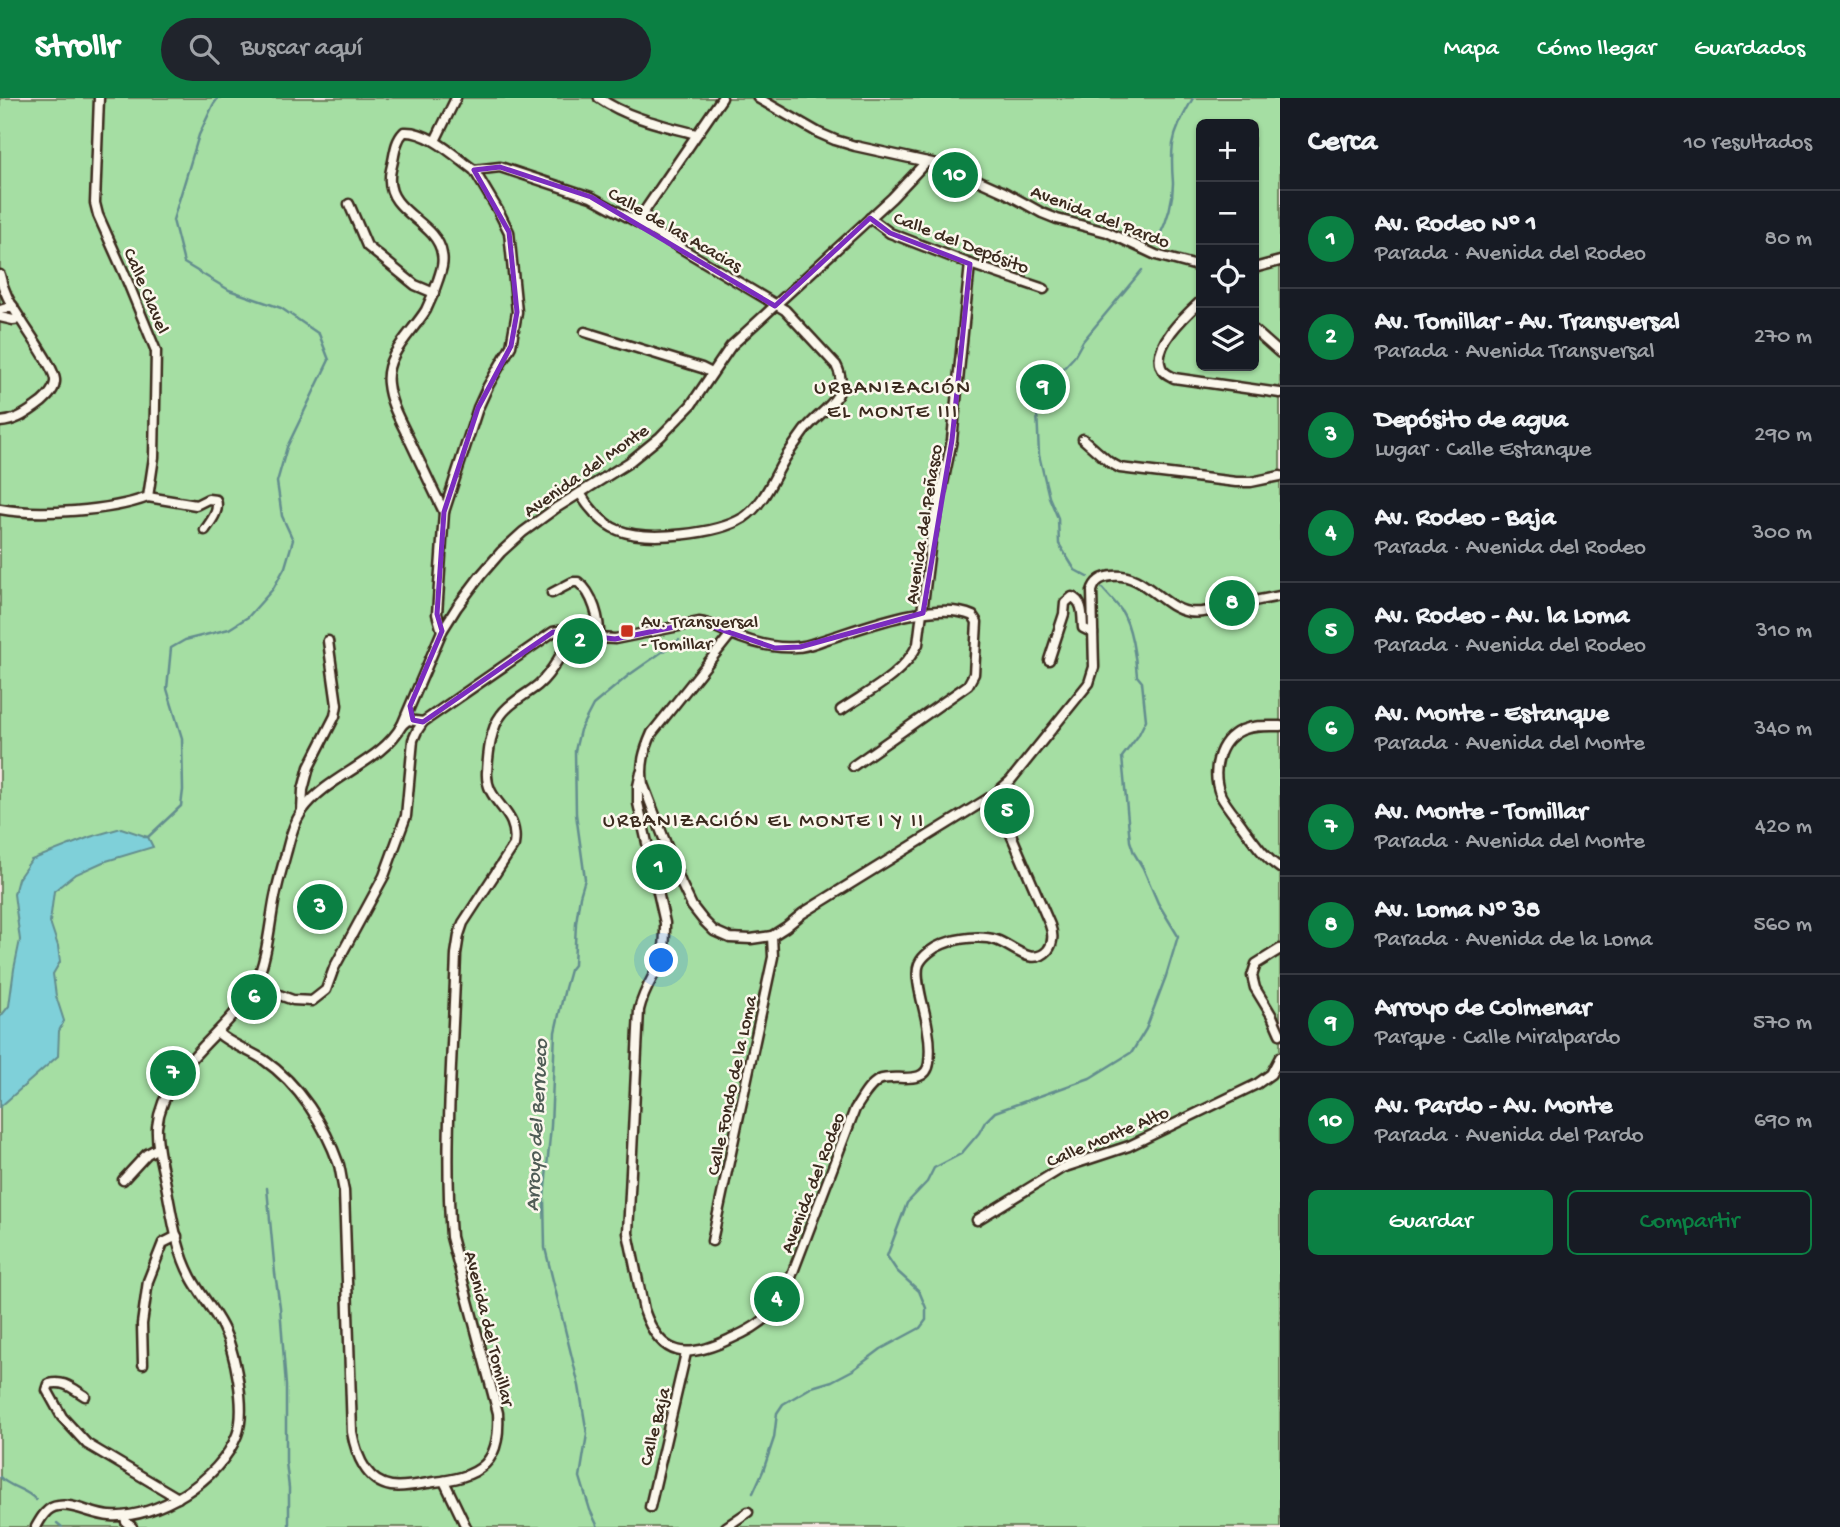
<!DOCTYPE html>
<html lang="es">
<meta charset="utf-8">
<style>
:root{--surface:#171b24;--page:#20242c;--text:#f1f3f6;--muted:#9ea1a6;--line:#363941;--accent:#0b8043}
body{margin:0;font-family:"Gochi Hand",sans-serif;background:var(--page);color:var(--text)}
.controls{position:absolute;right:21px;top:21px;display:grid;overflow:hidden;border-radius:10px;box-shadow:0 2px 5px #0004}
.controls button{width:63px;height:63px;display:grid;place-items:center;padding:0;border:0;border-bottom:2px solid var(--line);background:var(--surface);color:var(--text);font:35px sans-serif}
.you{position:absolute;left:662px;top:863px;width:24px;height:24px;margin:-18px;border:5px solid #fff;border-radius:50%;background:#1a73e8;box-shadow:0 0 0 10px #1a73e833}
.badge{display:grid;place-items:center;width:46px;height:46px;border-radius:50%;background:var(--accent);color:#fff;font-size:23px;font-weight:700}
.pin{position:absolute;translate:-50% -50%;border:4px solid #fff;box-shadow:0 2px 7px #0006}
.list{margin:0;padding:0;list-style:none}
h2{display:flex;justify-content:space-between;align-items:center;height:91px;margin:0;padding:0 28px;font-size:30px}
h2 small{font-size:23px;font-weight:400;color:var(--muted)}
.list li{display:grid;grid-template-columns:46px 1fr auto;gap:21px;align-items:center;box-sizing:border-box;height:98px;padding:0 28px;border-top:2px solid var(--line)}
.list b{display:block;font-size:26px;white-space:nowrap}
.list p{margin:0;font-size:23px;white-space:nowrap;color:var(--muted)}
.list em{font-size:23px;font-style:normal;color:var(--muted)}
.actions{display:flex;gap:14px;padding:21px 28px}
.actions a{flex:1;padding:16px 0;border:2px solid var(--accent);border-radius:10px;text-align:center;font-size:24px;color:var(--accent)}
.actions .main{background:var(--accent);color:#fff}
.icon{flex:none;width:38px;height:38px;fill:none;stroke:currentColor;stroke-width:2;stroke-linecap:round;stroke-linejoin:round}
.map{position:relative;flex:none;width:1280px;height:1429px;overflow:hidden}
header{display:flex;align-items:center;gap:42px;box-sizing:border-box;height:98px;padding:0 35px;background:var(--accent);color:#fff}
header strong{font-size:33px}
nav{display:flex;gap:38px;margin-inline-start:auto;font-size:24px}
.search{width:490px;height:63px;background:var(--page);display:flex;align-items:center;gap:18px;box-sizing:border-box;padding:0 24px;border-radius:38px;color:var(--muted);font-size:26px}
main{display:flex}
aside{flex:1;background:var(--surface)}
.map>svg:first-child{display:block}
</style>
<header>
<strong>Strollr</strong>
<div class="search"><svg class="icon" aria-label="search" viewBox="0 0 24 24"><circle cx="10" cy="10" r="6"/><path d="M15 15l6 6"/></svg>Buscar aquí</div>
<nav><a>Mapa</a><a>Cómo llegar</a><a>Guardados</a></nav>
</header>
<main>
<div class="map">
<svg width="1280" height="1429" viewBox="0 0 1280 1429">
<rect width="100%" height="100%" fill="#f6e4e3"/>
<filter id="ink" filterUnits="userSpaceOnUse"><feTurbulence type="fractalNoise" baseFrequency=".0143" numOctaves="2"/><feDisplacementMap in="SourceGraphic" scale="14" xChannelSelector="R" yChannelSelector="G"/><feConvolveMatrix kernelMatrix="1 2 1 2 8 2 1 2 1" color-interpolation-filters="sRGB"/></filter>
<g filter="url(#ink)">
<path fill="#a5dea3" stroke="#708460" stroke-width="2" fill-rule="evenodd" d="M 0,0 L 1280,0 L 1280,1429 L 0,1429 ZM 1201,26 L 1254,26 L 1254,268 L 1201,268 Z"/>
<polygon fill="#7fd0d9" stroke="#648e8e" stroke-width="2" points="121,730 148,739 153,749 103,764 74,777 54,793 50,824 58,848 60,864 53,876 56,898 64,923 59,933 58,958 0,1009 0,919 9,908 14,871 20,842 14,796 18,781 31,762 90,739"/>
<g fill="none" stroke-linecap="round" stroke-linejoin="round">
<g stroke="#648e8e" stroke-width="2.5">
<path d="M 1159,139 C 1167,123 1173,103 1173,85 C 1172,72 1171,59 1173,46 C 1176,29 1185,15 1193,0"/>
<polyline points="1088,479 1075,472 1059,446 1058,420 1049,399 1039,357 1037,312 1044,296 1060,274 1074,259 1083,243 1142,172"/>
<polyline points="144,739 148,739 181,708 183,692 182,640 167,591 171,550 185,542 229,531 248,519 273,491 285,469 293,442 282,418 277,384 287,349 329,262 319,236 281,210 229,192 184,165 173,122 199,37 213,7 218,0"/>
<polyline points="267,1090 275,1175 280,1209 286,1288 286,1364 289,1390 289,1429"/>
<path d="M 0,1379 C 10,1390 26,1390 36,1402"/>
<path d="M 753,1395 L 763,1373 L 774,1340 L 777,1315 L 783,1306 L 812,1289 L 832,1283 L 853,1272 L 881,1251 L 920,1230 L 926,1222 L 926,1210 L 919,1193 L 897,1173 L 887,1158 L 907,1105 L 927,1084 L 934,1070 L 961,1056 L 979,1035 L 985,1024 L 995,1014 L 1090,980 L 1132,954 L 1146,931 L 1166,878 L 1178,838 L 1158,805 L 1143,770 L 1134,755 L 1130,743 L 1122,659 L 1138,638 L 1146,622 L 1142,584 L 1137,578 C 1136,560 1131,527 1121,512 C 1115,504 1108,497 1102,490"/>
<polyline points="57,1425 62,1429"/>
<polyline points="598,1429 590,1412 580,1379 587,1336 579,1288 545,1150 544,1100 551,1028 555,934 565,890 570,872 574,867 576,825 580,798 585,781 576,716 575,653 580,632 593,607 629,577 679,542"/>
</g>
<defs>
<g id="street">
<path d="M 599,0 C 628,20 662,27 696,36"/>
<polyline points="758,0 819,35 835,42 855,48 946,68 1004,94 1042,115 1057,121 1107,134 1156,157 1201,169"/>
<polyline points="435,43 456,0"/>
<polyline points="349,106 367,148 415,187 434,195"/>
<polyline points="870,120 890,135 970,166 1044,191"/>
<polyline points="637,124 722,0"/>
<polyline points="1254,170 1280,163"/>
<path d="M 0,177 C 3,193 12,209 21,222 C 28,234 57,273 55,284 C 54,294 43,304 35,309 C 24,317 14,323 0,324"/>
<path d="M 1201,203 C 1187,216 1152,247 1161,269 C 1163,275 1169,277 1174,280 L 1280,295"/>
<polyline points="0,212 13,208"/>
<polyline points="0,219 13,222 20,221"/>
<polyline points="1254,232 1280,255"/>
<polyline points="585,234 702,270 712,275"/>
<polyline points="1083,341 1109,364 1120,370 1236,384 1251,384 1280,378"/>
<path d="M 148,399 L 196,407 L 208,401 L 216,402 C 220,413 211,423 205,432"/>
<path d="M 0,411 C 39,418 111,413 148,399 L 154,359 L 156,253 L 124,175 L 98,117 L 95,105 L 99,0"/>
<path d="M 444,414 C 432,390 421,366 409,341 C 401,324 390,306 388,286 C 384,257 412,235 426,212 C 431,202 435,192 438,182 C 441,173 444,165 442,156 C 437,123 387,115 390,79 C 390,74 392,68 393,63 C 395,53 396,42 404,34 C 428,32 456,59 474,72 L 500,69 L 591,99 L 637,124 L 785,212 L 836,267 C 841,276 843,288 837,298 C 829,311 814,320 804,333 C 797,343 789,353 783,364 C 772,383 763,407 743,420 C 717,436 647,444 618,432 C 602,426 588,409 580,395"/>
<path d="M 552,495 L 573,484 L 578,484 C 593,495 600,522 599,540"/>
<polyline points="442,533 437,516 444,414 478,310 488,288 511,248 517,214 509,134 499,114 474,72"/>
<path d="M 731,536 L 652,635 C 644,653 640,667 643,686 L 681,785 L 692,808 L 703,822 L 714,833 L 730,840 L 751,841 L 772,838 L 786,829 L 803,815 L 994,697 L 1010,683 L 1089,585 L 1094,569 L 1092,493 C 1095,483 1101,479 1112,478 C 1144,474 1160,509 1189,514 C 1203,516 1218,511 1232,508 C 1248,504 1264,501 1280,498"/>
<path d="M 1049,562 L 1064,516 L 1065,505 L 1072,499 C 1084,504 1082,519 1083,530 L 1093,535"/>
<path d="M 841,612 C 869,593 903,577 918,546 L 931,443 L 952,342 L 970,166"/>
<polyline points="402,627 408,622 423,624"/>
<path d="M 1280,628 C 1267,628 1254,627 1242,632 C 1217,643 1211,675 1221,698 C 1227,709 1236,719 1243,729 C 1254,744 1265,760 1280,770"/>
<path d="M 641,675 L 638,688 L 638,705 L 665,825 C 665,839 665,852 660,865 C 652,881 643,894 639,912 L 628,1135 L 644,1212 C 661,1261 688,1261 730,1241 C 744,1235 761,1226 771,1215 C 779,1207 783,1197 788,1187 L 855,1011 C 862,1001 868,988 879,982 C 894,975 926,989 929,965 C 930,956 930,943 928,933 C 927,917 913,880 919,866 C 923,857 935,849 943,846 C 958,840 981,837 996,842 C 1012,847 1032,870 1048,852 C 1054,844 1053,835 1050,827 L 994,697"/>
<polyline points="302,713 303,692 309,669 335,618 337,607 328,543"/>
<polyline points="1280,851 1256,866 1252,878 1255,890 1272,918 1280,936"/>
<path d="M 255,888 L 293,902 L 312,903 L 326,892 L 334,870 L 384,778 L 406,718 L 413,642 L 417,633 L 423,624 L 553,534 L 564,532 L 573,532 L 599,540 L 615,541 L 699,524 C 710,525 719,531 729,535 C 750,544 773,551 796,549 C 807,549 817,544 827,541 C 865,529 937,501 973,518 L 977,524 L 974,576 L 968,587 L 853,668"/>
<path d="M 218,935 C 231,947 249,952 264,962 C 299,986 325,1027 339,1067 C 341,1075 342,1085 344,1093 L 352,1334 C 356,1356 366,1384 391,1388 C 405,1390 420,1386 434,1384 C 451,1382 472,1379 485,1366 C 498,1353 499,1333 498,1315 L 451,1139 C 444,1045 453,949 456,856 L 459,837 L 463,825 L 514,747 C 520,712 485,706 487,674 C 488,657 490,631 501,617 C 510,604 526,597 538,587 C 552,575 566,549 573,532"/>
<polyline points="123,1082 147,1056 158,1050"/>
<polyline points="977,1122 1062,1070 1129,1048 1257,986 1271,976 1280,959"/>
<polyline points="712,1143 773,859 772,838"/>
<polyline points="143,1266 142,1226 148,1183 163,1145 177,1138"/>
<path d="M 85,1298 C 72,1290 64,1282 49,1286 L 47,1292 L 62,1319 L 87,1346 L 178,1400"/>
<polyline points="444,1383 466,1429"/>
<polyline points="650,1409 686,1255"/>
<polyline points="125,1418 126,1424 132,1429"/>
<path d="M 36,1429 C 41,1420 47,1409 58,1408 C 73,1405 93,1417 110,1418 C 157,1421 220,1382 237,1337 C 247,1311 235,1253 222,1228 C 213,1211 200,1196 191,1179 C 176,1151 172,1117 166,1087 C 162,1068 156,1048 157,1029 C 162,981 204,950 233,917 C 241,908 250,898 255,887 C 267,861 269,832 274,804 C 277,787 282,770 287,752 C 290,739 294,725 302,713 C 328,677 381,665 402,627 L 442,533 L 457,509 L 481,477 L 501,454 L 523,434 L 556,410 L 628,365 L 660,339 L 691,307 L 731,248 L 892,100 L 926,64"/>
<polyline points="726,1429 748,1414"/>
</g>
</defs>
<use href="#street" stroke="#3b2a1e" stroke-width="13"/>
<use href="#street" stroke="#fbf7ec" stroke-width="8"/>
</g>
</g>
<path fill="none" stroke="#7b2cbf" stroke-width="5" stroke-linejoin="round" d="M 500,69 L 591,99 L 775,208 L 870,120 L 890,135 L 970,166 L 952,342 L 923,515 L 800,549 L 775,550 L 699,524 L 615,541 L 553,534 L 423,624 L 413,622 L 410,608 L 442,533 L 437,516 L 444,414 L 478,310 L 511,248 L 517,214 L 509,134 L 474,72 Z"/>
<rect fill="#c8321e" stroke="#fbf7ec" stroke-width="2.5" x="620" y="526" width="14" height="14" rx="3.5"/>
<g text-anchor="middle" stroke-width="5" stroke-linejoin="round" paint-order="stroke">
<g font-size="19" fill="#3b2a1e" stroke="#fbf7ec">
<text transform="translate(1101 117) rotate(21)" y="7">Avenida del Pardo</text>
<text transform="translate(676 130) rotate(30)" y="7">Calle de las Acacias</text>
<text transform="translate(962 143) rotate(21)" y="7">Calle del Depósito</text>
<text transform="translate(148 192) rotate(67)" y="7">Calle Clavel</text>
<text transform="translate(585 371) rotate(-35)" y="7">Avenida del Monte</text>
<text transform="translate(922 426) rotate(-81)" y="7">Avenida del Peñasco</text>
<text transform="translate(730 987) rotate(-78)" y="7">Calle Fondo de la Loma</text>
<text transform="translate(1107 1037) rotate(-23)" y="7">Calle Monte Alto</text>
<text transform="translate(811 1084) rotate(-69)" y="7">Avenida del Rodeo</text>
<text transform="translate(491 1230) rotate(76)" y="7">Avenida del Tomillar</text>
<text transform="translate(653 1328) rotate(-76)" y="7">Calle Baja</text>
</g>
<g font-size="19" fill="#3b2a1e" stroke="#fbf7ec" text-anchor="start">
<text x="641" y="529">Av. Transversal<tspan x="641" dy="22">- Tomillar</tspan></text>
</g>
<g font-size="21" letter-spacing="2" fill="#3b2a1e" stroke="#fbf7ec">
<text x="893" y="295">URBANIZACIÓN<tspan x="893" dy="24">EL MONTE III</tspan></text>
<text x="764" y="728">URBANIZACIÓN EL MONTE I Y II</text>
</g>
<g font-size="21" font-style="italic" fill="#4f5c56" stroke="#fbf7ec">
<text transform="translate(535 1027) rotate(-87)" y="7">Arroyo del Berrueco</text>
</g>
</g>
</svg>
<div class="controls">
<button>+</button>
<button>−</button>
<button><svg class="icon" aria-label="locate" viewBox="0 0 24 24"><circle cx="12" cy="12" r="6"/><path d="M12 2v4M12 18v4M2 12h4M18 12h4"/></svg></button>
<button><svg class="icon" aria-label="layers" viewBox="0 0 24 24"><path d="M12 4l9 5-9 5-9-5zM3 14l9 5 9-5"/></svg></button>
</div>
<div class="you"></div>
<div class="pin badge" style="left:659px;top:769px">1</div>
<div class="pin badge" style="left:580px;top:543px">2</div>
<div class="pin badge" style="left:320px;top:809px">3</div>
<div class="pin badge" style="left:777px;top:1201px">4</div>
<div class="pin badge" style="left:1007px;top:713px">5</div>
<div class="pin badge" style="left:254px;top:899px">6</div>
<div class="pin badge" style="left:173px;top:975px">7</div>
<div class="pin badge" style="left:1232px;top:505px">8</div>
<div class="pin badge" style="left:1043px;top:289px">9</div>
<div class="pin badge" style="left:955px;top:77px">10</div>
</div>
<aside>
<h2>Cerca<small>10 resultados</small></h2>
<ul class="list">
<li><span class="badge">1</span><div><b>Av. Rodeo Nº 1</b><p>Parada · Avenida del Rodeo</p></div><em>80 m</em></li>
<li><span class="badge">2</span><div><b>Av. Tomillar - Av. Transversal</b><p>Parada · Avenida Transversal</p></div><em>270 m</em></li>
<li><span class="badge">3</span><div><b>Depósito de agua</b><p>Lugar · Calle Estanque</p></div><em>290 m</em></li>
<li><span class="badge">4</span><div><b>Av. Rodeo - Baja</b><p>Parada · Avenida del Rodeo</p></div><em>300 m</em></li>
<li><span class="badge">5</span><div><b>Av. Rodeo - Av. la Loma</b><p>Parada · Avenida del Rodeo</p></div><em>310 m</em></li>
<li><span class="badge">6</span><div><b>Av. Monte - Estanque</b><p>Parada · Avenida del Monte</p></div><em>340 m</em></li>
<li><span class="badge">7</span><div><b>Av. Monte - Tomillar</b><p>Parada · Avenida del Monte</p></div><em>420 m</em></li>
<li><span class="badge">8</span><div><b>Av. Loma Nº 38</b><p>Parada · Avenida de la Loma</p></div><em>560 m</em></li>
<li><span class="badge">9</span><div><b>Arroyo de Colmenar</b><p>Parque · Calle Miralpardo</p></div><em>570 m</em></li>
<li><span class="badge">10</span><div><b>Av. Pardo - Av. Monte</b><p>Parada · Avenida del Pardo</p></div><em>690 m</em></li>
</ul>
<div class="actions"><a class="main">Guardar</a><a>Compartir</a></div>
</aside>
</main>
